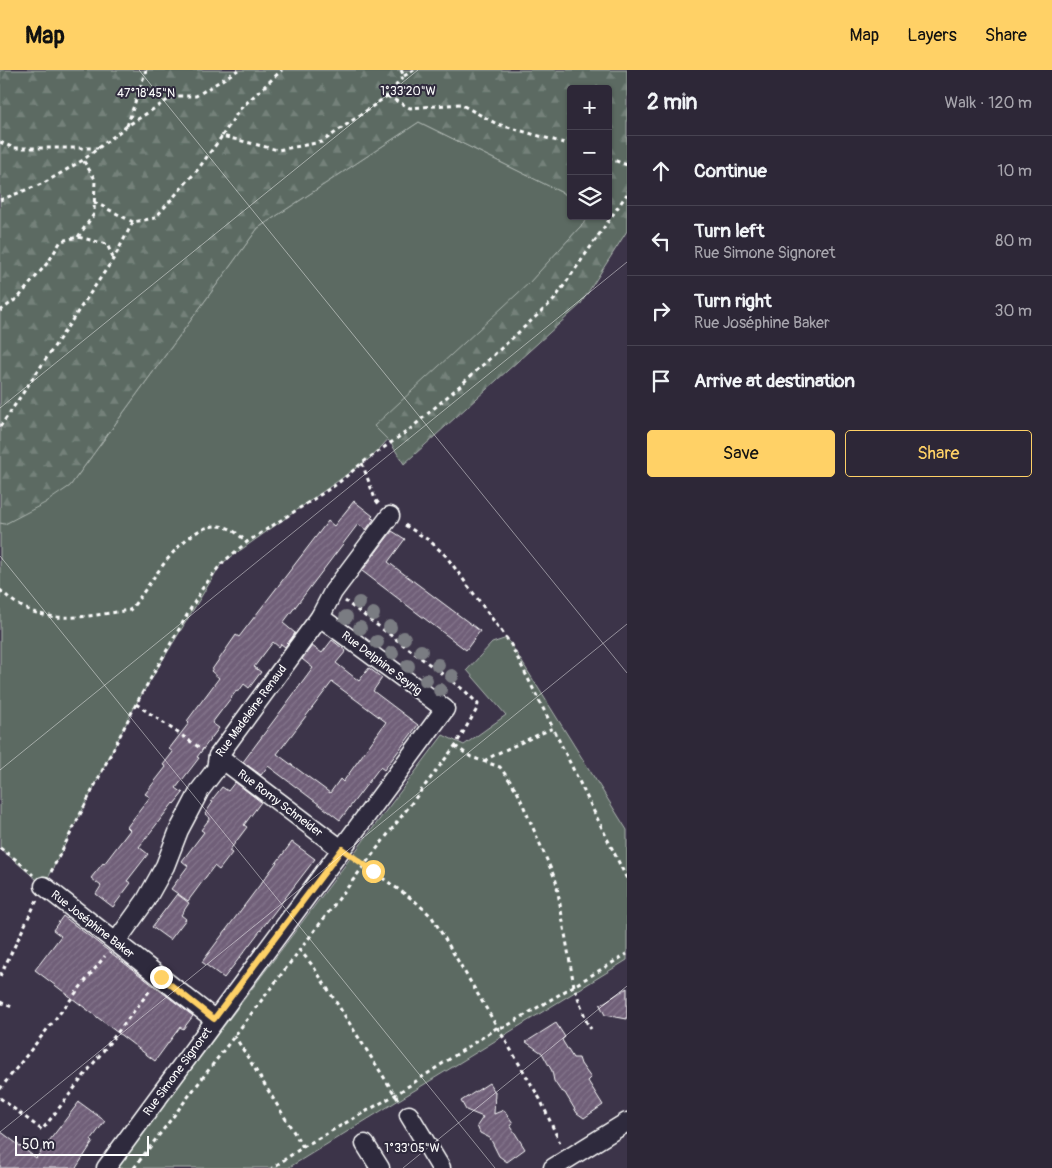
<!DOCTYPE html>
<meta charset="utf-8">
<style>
:root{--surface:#2d2737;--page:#393342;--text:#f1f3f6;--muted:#a7a5ad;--line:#484452;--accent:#ffd166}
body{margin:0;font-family:Pangolin,sans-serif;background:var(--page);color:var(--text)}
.controls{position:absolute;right:15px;top:15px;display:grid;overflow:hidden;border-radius:5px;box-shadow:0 1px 4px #0004}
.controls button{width:45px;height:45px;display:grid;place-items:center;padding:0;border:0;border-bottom:1px solid var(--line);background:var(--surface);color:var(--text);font:25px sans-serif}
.scale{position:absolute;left:15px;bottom:12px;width:134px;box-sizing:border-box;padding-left:5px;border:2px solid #fff;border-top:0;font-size:14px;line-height:18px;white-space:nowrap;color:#fff;-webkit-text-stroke:4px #2f2a3d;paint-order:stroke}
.stop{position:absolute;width:15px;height:15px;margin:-11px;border:4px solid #ffd166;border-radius:50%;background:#fff}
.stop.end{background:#ffd166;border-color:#fff;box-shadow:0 1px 5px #0008}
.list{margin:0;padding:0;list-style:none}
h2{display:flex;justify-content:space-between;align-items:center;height:65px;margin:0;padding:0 20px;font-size:21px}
h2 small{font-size:16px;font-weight:400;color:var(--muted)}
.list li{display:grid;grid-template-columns:32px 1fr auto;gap:15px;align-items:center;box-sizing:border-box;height:70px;padding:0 20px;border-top:1px solid var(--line)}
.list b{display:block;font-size:19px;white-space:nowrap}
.list p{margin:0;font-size:16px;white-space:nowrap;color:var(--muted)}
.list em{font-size:16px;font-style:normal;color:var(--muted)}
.actions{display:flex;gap:10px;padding:15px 20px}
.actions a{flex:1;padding:11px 0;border:1px solid var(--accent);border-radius:5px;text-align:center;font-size:18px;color:var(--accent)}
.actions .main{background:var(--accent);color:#111}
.icon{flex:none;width:28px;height:28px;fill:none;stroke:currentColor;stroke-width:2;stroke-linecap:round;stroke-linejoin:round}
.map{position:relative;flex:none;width:627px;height:1098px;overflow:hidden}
header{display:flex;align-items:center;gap:30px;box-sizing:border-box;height:70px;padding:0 25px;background:var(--accent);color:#111}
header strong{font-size:24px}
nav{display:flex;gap:28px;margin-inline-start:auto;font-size:18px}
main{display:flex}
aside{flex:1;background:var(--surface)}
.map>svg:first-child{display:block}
</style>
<header>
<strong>Map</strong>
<nav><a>Map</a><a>Layers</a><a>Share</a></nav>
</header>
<main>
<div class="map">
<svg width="627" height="1098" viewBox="0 0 627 1098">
<defs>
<pattern id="forest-firs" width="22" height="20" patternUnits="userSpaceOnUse" patternTransform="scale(1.25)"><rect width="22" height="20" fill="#5b6b62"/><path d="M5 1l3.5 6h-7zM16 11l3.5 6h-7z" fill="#74817a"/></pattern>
<pattern id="building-hatch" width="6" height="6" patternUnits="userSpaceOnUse" patternTransform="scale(1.25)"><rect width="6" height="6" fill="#6f5e78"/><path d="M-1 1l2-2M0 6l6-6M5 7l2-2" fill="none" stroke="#85768c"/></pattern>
</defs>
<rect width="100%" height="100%" fill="#3c3449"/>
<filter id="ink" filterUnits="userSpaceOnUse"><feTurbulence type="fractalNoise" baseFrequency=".02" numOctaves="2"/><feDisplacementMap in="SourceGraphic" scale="10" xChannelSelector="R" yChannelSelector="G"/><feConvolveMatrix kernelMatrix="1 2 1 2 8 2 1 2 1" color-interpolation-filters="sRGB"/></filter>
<g filter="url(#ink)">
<g fill="#5b6b62" stroke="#adb5b0">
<polygon points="419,52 571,127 571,146 590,146 373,386 221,494 136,634 44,816 0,778 0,453 5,454 70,416 258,158"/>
<polygon points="507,568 627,760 627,890 288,1098 117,1098 443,665 464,675 506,645 467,600 492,573"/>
</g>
<polygon fill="url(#forest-firs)" stroke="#adb5b0" points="0,0 627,0 627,161 580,235 404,394 390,372 374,356 529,213 590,146 608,146 608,19 571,19 571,127 419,52 258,158 70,416 45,433 5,454 0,453"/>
<g fill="url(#building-hatch)" stroke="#fff" fill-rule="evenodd">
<polygon points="354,431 373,446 371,448 374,449 366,460 358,454 283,553 295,563 285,577 281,574 279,577 273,572 254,597 261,602 249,618 244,614 239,621 237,620 212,653 219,658 197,687 199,688 176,718 183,723 174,734 173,733 139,777 148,784 127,811 131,813 113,837 96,824 101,816 91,808 103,793 104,794 130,760 127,757 150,727 145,724 166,697 163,695 173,682 169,679 189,653 187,651 219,608 211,601 236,565 239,567 328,451 334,456"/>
<polygon points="392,461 405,469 388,492 480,561 466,580 362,501"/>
<path d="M 332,570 L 346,581 L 336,593 L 359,611 L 369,598 L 382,608 L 373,621 L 418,655 L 384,700 L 380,697 L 340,750 L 268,696 L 261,705 L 243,692 L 313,598 L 302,589 L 312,576 L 322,583 ZM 332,612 L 386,652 L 343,712 L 340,709 L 330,723 L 277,684 Z"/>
<polygon points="235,712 261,732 244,755 247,757 229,781 232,783 219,800 214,796 188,831 171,819 188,796 182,791 204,762 201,760 210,748 205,744 213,732 211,731 222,717 228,721"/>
<polygon points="292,772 315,789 224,908 202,892"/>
<polygon points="177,824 189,833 181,845 186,849 170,870 152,857"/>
<polygon points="63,846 193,946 183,959 180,957 155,991 35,900 61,866 53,860"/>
<polygon points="627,918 627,949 605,945 600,935"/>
<polygon points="556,953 565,967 562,970 573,988 579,988 581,994 591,1008 588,1011 603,1035 584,1048 577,1043 565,1023 560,1020 554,1011 552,1001 542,983 526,972"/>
<polygon points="489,1013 495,1022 494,1044 504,1040 513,1053 510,1055 525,1079 507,1092 499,1086 490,1068 480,1063 477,1056 483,1047 466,1040 461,1031"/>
<polygon points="79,1032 105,1051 91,1070 93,1072 76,1098 0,1098 0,1061 36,1088"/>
</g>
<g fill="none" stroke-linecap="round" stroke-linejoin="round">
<defs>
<g id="street">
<path id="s1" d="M 218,686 L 341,779"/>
<path id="s2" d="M 44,816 L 214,949"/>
<path id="s3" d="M 116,872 L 146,830 L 165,796 L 179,760 L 188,743 L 200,720 L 216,699 L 218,686 L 320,547 L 333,522 L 390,446"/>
<polyline points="409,1045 441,1098"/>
<polyline points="365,1074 380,1098"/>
<path id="s4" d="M 106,1098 L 445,639 L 320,547"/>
<polyline points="553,1098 627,1052"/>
</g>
</defs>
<use href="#street" stroke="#fff" stroke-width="21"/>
<g stroke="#fff" stroke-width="3" stroke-dasharray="4 4" stroke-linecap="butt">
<polyline points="404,6 414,0"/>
<polyline points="387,26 410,38 460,34 497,54 571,75"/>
<polyline points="127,56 146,0"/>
<polyline points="222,66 240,39 282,0"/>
<polyline points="0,72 14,78 98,78"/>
<polyline points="608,88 627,95"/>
<polyline points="0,130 44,113 83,90 127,56 174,26 196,26 238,0"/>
<polyline points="94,132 133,152"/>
<polyline points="78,167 94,144 95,109 83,90"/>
<polyline points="0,241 19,227 49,191 61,171 78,167 107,174 113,188"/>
<polyline points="0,357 114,188 133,152 155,148 199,98 222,66 278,80 322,72 387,26 404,6 401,0"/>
<polyline points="362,393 375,429 379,434"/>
<polyline points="405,455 430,471 446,486 510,573 553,658"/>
<path d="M 0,520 C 6,525 12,531 19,535 C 53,556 93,545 130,540 C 151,516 185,447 225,457 C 233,459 240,466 247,472"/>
<polyline points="136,634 203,680"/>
<polyline points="455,676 471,687 500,697 517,721 556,811 574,916 587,953 591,959"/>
<polyline points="484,691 496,684 553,658 627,809"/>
<polyline points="0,778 18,791 33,805"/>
<polyline points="356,789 416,832 432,847 540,1029 560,1073"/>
<polyline points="51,802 136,634 202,519 221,494 247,472 337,414 362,393 409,360 463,313 554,230 627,124"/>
<polyline points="299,879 313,896 399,1031"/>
<polyline points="0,906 37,830"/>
<polyline points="0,932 12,937"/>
<polyline points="234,965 303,1077 272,1098"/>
<polyline points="0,1019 105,886"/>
<polyline points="0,1028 42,1060 151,919"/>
<polyline points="303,1077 395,1025 498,957 505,957 627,884"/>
<polyline points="134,1098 455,676 477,639 478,634 465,621 345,531"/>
</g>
<use href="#street" stroke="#2f2a3d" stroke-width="18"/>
</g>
<g fill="#7a7b82">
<circle cx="359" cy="533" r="7"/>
<circle cx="373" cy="544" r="7"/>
<circle cx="346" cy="547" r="7"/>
<circle cx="390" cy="557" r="7"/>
<circle cx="360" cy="558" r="7"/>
<circle cx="404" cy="568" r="7"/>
<circle cx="377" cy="572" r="7"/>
<circle cx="421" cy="581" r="7"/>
<circle cx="392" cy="583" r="7"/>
<circle cx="438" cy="595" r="7"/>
<circle cx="408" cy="596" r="7"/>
<circle cx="452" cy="606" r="7"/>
<circle cx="426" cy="610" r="7"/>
<circle cx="440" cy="620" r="7"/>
</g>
</g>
<g fill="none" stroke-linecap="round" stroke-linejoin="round" filter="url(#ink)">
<polyline stroke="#ffd166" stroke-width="6" points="161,907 214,949 342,779 373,801"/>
</g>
<path fill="none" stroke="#fff" stroke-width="1" stroke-opacity="0.45" d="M 139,0 L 627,603M 0,338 L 418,0M 0,486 L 495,1098M 0,700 L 627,192M 0,1062 L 627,554M 403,1098 L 627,916"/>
<g text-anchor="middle" stroke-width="4" stroke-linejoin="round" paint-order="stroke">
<g font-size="12" fill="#fff" stroke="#2f2a3d">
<text transform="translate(382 593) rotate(37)" y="4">Rue Delphine Seyrig</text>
<text dy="4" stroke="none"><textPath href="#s3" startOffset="270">Rue Madeleine Renaud</textPath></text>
<text dy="4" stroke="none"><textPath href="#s1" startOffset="78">Rue Romy Schneider</textPath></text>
<text dy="4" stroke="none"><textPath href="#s2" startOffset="62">Rue Joséphine Baker</textPath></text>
<text dy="4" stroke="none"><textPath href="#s4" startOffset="120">Rue Simone Signoret</textPath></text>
</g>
</g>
<g font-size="12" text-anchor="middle" fill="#fff" stroke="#2f2a3d" stroke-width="4" stroke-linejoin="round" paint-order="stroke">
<text x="408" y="25">1°33'20"W</text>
<text x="146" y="27">47°18'45"N</text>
<text x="412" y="1082">1°33'05"W</text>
</g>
</svg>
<div class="controls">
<button>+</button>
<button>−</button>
<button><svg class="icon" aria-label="layers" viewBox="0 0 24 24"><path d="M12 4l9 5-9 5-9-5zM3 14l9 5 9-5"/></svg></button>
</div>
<div class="scale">50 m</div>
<div class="stop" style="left:373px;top:801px"></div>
<div class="stop end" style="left:161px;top:907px"></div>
</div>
<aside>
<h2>2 min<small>Walk · 120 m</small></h2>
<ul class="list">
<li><svg class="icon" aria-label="ahead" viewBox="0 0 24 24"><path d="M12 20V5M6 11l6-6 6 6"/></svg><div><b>Continue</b></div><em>10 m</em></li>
<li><svg class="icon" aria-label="left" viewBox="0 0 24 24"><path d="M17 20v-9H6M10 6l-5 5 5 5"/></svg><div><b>Turn left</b><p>Rue Simone Signoret</p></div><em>80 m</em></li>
<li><svg class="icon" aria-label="right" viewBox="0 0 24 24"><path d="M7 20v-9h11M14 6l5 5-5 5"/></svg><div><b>Turn right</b><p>Rue Joséphine Baker</p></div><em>30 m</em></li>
<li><svg class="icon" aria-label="arrive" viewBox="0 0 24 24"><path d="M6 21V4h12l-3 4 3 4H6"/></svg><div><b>Arrive at destination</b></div></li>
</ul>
<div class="actions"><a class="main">Save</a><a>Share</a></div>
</aside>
</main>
